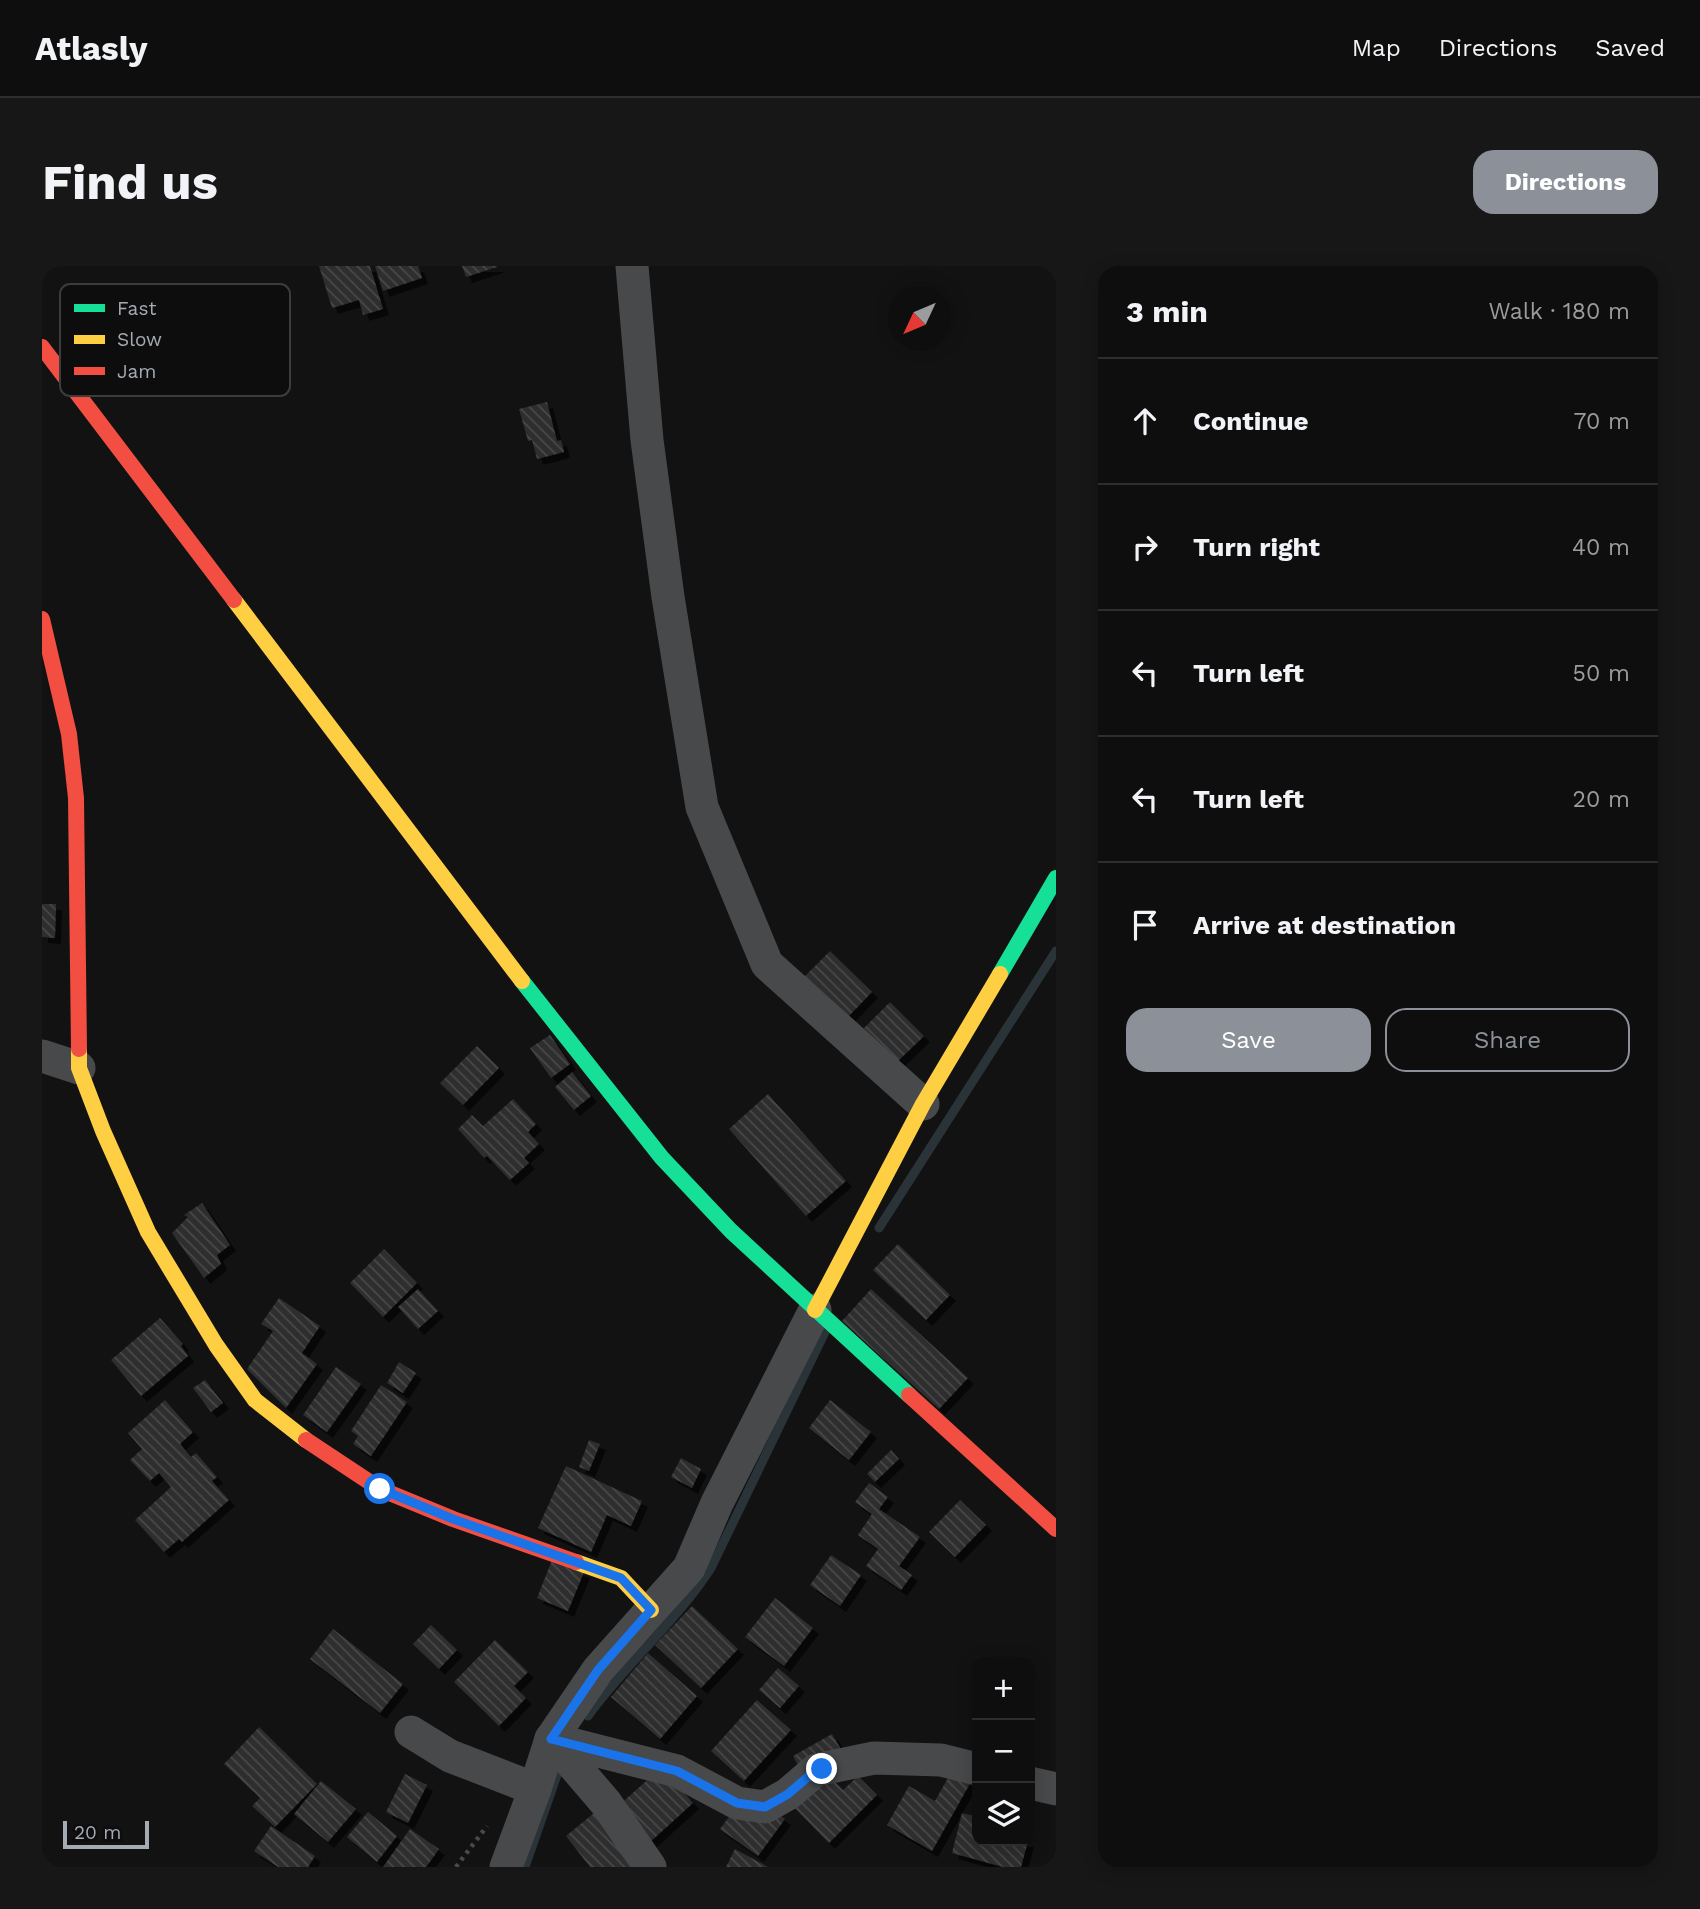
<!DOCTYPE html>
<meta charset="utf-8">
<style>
:root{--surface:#0e0e0e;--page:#171717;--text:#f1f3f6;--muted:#9b9c9e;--line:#2e2e2e;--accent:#8c9099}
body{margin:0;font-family:"Work Sans",sans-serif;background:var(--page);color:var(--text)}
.controls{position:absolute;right:21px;bottom:21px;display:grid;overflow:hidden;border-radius:14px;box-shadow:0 4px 18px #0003}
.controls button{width:63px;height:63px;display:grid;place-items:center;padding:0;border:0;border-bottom:2px solid var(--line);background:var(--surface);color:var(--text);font:35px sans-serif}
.compass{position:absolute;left:846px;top:21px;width:63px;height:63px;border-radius:50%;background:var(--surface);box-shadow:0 4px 18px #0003;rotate:226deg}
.scale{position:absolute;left:21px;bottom:18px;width:86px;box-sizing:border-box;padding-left:7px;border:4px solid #a4abb3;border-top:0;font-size:19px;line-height:24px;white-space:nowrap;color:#a4abb3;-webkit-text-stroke:5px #0d0d0e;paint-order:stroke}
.stop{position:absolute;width:21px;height:21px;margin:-16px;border:5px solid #1a73e8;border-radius:50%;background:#fff}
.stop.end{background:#1a73e8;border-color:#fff;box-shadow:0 2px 7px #0008}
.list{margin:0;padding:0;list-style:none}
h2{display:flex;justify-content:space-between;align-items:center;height:91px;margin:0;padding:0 28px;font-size:30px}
h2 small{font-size:23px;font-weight:400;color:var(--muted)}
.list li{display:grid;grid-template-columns:46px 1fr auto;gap:21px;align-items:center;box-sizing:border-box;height:126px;padding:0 28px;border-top:2px solid var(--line)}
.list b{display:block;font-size:26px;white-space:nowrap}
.list em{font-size:23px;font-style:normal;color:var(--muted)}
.actions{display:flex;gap:14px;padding:21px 28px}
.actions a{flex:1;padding:16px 0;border:2px solid var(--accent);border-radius:21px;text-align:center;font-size:24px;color:var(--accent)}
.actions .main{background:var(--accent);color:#fff}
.icon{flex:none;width:38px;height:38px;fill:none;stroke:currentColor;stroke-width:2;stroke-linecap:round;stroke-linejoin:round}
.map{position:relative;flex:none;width:1014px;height:1601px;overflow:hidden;border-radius:21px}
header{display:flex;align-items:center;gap:42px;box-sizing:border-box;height:98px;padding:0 35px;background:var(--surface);border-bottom:2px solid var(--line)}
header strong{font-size:33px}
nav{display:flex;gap:38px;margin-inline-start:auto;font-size:24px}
.intro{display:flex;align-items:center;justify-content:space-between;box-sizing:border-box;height:168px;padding:0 42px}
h1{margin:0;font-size:49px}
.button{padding:18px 32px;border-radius:21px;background:var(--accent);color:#fff;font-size:24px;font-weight:700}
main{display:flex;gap:42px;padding:0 42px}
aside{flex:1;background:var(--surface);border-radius:21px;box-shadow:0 4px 18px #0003}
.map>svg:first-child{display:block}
</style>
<header>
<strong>Atlasly</strong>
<nav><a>Map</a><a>Directions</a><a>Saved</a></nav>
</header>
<div class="intro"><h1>Find us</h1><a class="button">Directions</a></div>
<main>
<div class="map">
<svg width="1014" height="1601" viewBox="0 0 1014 1601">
<defs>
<pattern id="building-back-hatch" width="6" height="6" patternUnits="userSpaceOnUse" patternTransform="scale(1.75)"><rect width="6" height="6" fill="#2d2d2e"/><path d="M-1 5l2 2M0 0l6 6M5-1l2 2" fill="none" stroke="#48494a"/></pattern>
<filter id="shadow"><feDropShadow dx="6" dy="6" stdDeviation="0" flood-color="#0009"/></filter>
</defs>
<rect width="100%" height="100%" fill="#121213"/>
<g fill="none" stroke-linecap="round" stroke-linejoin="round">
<g stroke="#2a3337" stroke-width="9">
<polyline points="837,962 1014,685"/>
<path d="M 546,1450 C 584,1398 634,1356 669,1302 L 784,1064"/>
<polyline points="483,1601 515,1509"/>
</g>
</g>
<g fill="url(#building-back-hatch)" filter="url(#shadow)">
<polygon points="277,0 328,0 341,43 321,49 317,34 290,42"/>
<polygon points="333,0 376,0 380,12 341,25"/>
<polygon points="420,0 455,0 455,1 424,11"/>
<polygon points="505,136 515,175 519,174 522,186 495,193 490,174 486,175 477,143"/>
<polygon points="0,638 14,638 13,672 0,671"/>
<polygon points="788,685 830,726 802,755 759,714"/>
<polygon points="848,736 882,770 855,796 821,763"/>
<polygon points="508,769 528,798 509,812 488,782"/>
<polygon points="435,780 457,802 421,839 398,817"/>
<polygon points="530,806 549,830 532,844 513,821"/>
<polygon points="726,828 804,915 764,950 687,863"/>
<polygon points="471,833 494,858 486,866 497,878 482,892 487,897 468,914 445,890 442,892 416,863 430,849 441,860"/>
<polygon points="160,937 188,979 175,989 179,998 162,1012 130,967 146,951 142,949"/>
<polygon points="856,978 908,1029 884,1054 831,1004"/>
<polygon points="342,983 375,1017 341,1051 308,1017"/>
<polygon points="376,1023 396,1045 376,1063 356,1041"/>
<polygon points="829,1023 926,1112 897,1143 800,1055"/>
<polygon points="237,1032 278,1060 260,1087 275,1098 244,1142 205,1103 231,1065 219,1058"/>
<polygon points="118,1052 141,1078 139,1080 146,1090 99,1130 69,1094"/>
<polygon points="357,1096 374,1107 361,1127 345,1117"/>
<polygon points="294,1101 319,1118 285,1166 261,1149"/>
<polygon points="163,1114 181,1137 169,1146 151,1122"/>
<polygon points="339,1119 365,1136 329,1190 311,1178 316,1170 309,1165"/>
<polygon points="123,1134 151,1166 138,1178 149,1191 154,1187 175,1211 170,1215 187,1234 140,1276 137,1273 122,1286 93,1254 129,1221 117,1207 108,1215 88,1194 100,1183 86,1167"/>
<polygon points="788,1134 829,1166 807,1194 767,1162"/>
<polygon points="547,1174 558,1178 547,1205 537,1201"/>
<polygon points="849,1184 857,1193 833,1216 825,1208"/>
<polygon points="639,1192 659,1203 650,1222 629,1211"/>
<polygon points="524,1200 600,1235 589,1260 565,1249 549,1286 496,1262"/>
<polygon points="827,1217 846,1231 837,1243 878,1271 857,1300 870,1309 859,1324 824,1300 836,1283 816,1269 830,1248 813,1236"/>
<polygon points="918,1234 944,1259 913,1291 887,1266"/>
<polygon points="789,1289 819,1309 798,1340 768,1319"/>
<polygon points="510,1294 542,1306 526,1345 495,1332"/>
<polygon points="733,1332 771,1362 742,1400 703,1371"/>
<polygon points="650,1340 696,1383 659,1422 613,1379"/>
<polygon points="389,1359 415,1384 397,1403 371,1378"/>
<polygon points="291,1363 361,1418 338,1447 268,1393"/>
<polygon points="453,1374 486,1406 472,1420 484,1432 457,1460 412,1416"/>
<polygon points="606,1387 655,1430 618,1473 569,1431"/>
<polygon points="736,1402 757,1420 738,1442 717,1424"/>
<polygon points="715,1434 749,1464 702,1515 669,1485"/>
<polygon points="217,1461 275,1518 233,1561 210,1540 218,1532 182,1498"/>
<polygon points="790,1468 801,1487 757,1501 751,1490"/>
<polygon points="620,1501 651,1537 607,1577 575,1541"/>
<polygon points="780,1503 801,1524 816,1510 835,1529 787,1577 737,1526"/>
<polygon points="911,1503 930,1514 890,1585 845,1559 867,1520 893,1535"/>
<polygon points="363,1508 385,1519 366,1557 344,1546"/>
<polygon points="279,1515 314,1543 286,1576 252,1548"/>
<polygon points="705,1526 743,1553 716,1590 678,1563"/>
<polygon points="558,1542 596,1601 548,1601 524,1570"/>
<polygon points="326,1546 355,1570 335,1596 305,1571"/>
<polygon points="920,1547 935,1551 935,1575 986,1575 979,1601 961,1601 910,1587"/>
<polygon points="229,1560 273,1590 266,1601 236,1601 212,1585"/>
<polygon points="368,1563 397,1583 384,1601 341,1601"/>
<polygon points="693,1583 726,1601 684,1601"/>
</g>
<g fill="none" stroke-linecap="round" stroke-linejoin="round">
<polyline stroke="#484a4d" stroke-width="4.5" stroke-dasharray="3.5 5" stroke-linecap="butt" points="414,1601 445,1560"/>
<g stroke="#47494b" stroke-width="33">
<polyline points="590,0 605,174 626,331 660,541 725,698 881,838"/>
<polyline points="0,790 37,802"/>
<polyline points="369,1466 408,1490 493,1523"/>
<polyline points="509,1473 635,1505 695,1537 723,1541 746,1528 774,1504 832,1492 899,1494 935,1503"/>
<polyline points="509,1473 564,1537 608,1601"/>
<polyline points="988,1517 1014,1523"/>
<polyline points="464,1601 493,1523 509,1473 556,1404 647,1302 675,1237 773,1044"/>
</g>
<g stroke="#16e098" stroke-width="16">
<polyline points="958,708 1014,612"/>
<polyline points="480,715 620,892 689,965 867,1129"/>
</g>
<g stroke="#ffcf43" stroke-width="16">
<polyline points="192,334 480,715"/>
<polyline points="37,783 37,802 61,865 106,966 174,1079 213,1134 264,1174"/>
<polyline points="773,1044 881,838 958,708"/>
<polyline points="534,1296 579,1312 609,1344"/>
</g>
<g stroke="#f24e42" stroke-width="16">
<polyline points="0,81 192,334"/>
<polyline points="0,353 27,468 34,532 37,783"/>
<polyline points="867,1129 1014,1263"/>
<polyline points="264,1174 338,1223 411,1253 534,1296"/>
</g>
</g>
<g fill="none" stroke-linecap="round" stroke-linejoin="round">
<polyline stroke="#1a73e8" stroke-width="9" points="338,1223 411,1253 579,1312 609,1344 556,1404 509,1473 635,1505 695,1537 723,1541 746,1528 774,1504 780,1503"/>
</g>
<rect x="18" y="18" width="230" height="112" rx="10" fill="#0d0d0e" stroke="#3a3c40" stroke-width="2"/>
<rect x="32" y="38" width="31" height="8" fill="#16e098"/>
<rect x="32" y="69" width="31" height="9" fill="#ffcf43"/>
<rect x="32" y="101" width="31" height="8" fill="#f24e42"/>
<g font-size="19" fill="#a4abb3">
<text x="75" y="49">Fast</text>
<text x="75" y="80">Slow</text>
<text x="75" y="112">Jam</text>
</g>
</svg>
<div class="controls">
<button>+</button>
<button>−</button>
<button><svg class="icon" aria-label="layers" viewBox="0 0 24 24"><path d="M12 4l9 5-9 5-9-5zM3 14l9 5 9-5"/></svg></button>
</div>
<svg class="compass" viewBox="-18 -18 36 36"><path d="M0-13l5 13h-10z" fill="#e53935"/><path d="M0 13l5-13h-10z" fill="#9b9c9e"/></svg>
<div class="scale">20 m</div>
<div class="stop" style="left:338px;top:1223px"></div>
<div class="stop end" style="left:780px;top:1503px"></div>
</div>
<aside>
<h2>3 min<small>Walk · 180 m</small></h2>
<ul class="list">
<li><svg class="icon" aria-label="ahead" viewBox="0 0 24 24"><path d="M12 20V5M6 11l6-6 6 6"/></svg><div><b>Continue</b></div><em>70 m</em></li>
<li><svg class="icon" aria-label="right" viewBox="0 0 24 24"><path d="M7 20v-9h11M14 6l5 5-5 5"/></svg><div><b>Turn right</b></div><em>40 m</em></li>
<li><svg class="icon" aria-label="left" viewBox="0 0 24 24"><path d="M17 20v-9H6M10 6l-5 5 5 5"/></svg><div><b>Turn left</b></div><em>50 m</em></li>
<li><svg class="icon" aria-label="left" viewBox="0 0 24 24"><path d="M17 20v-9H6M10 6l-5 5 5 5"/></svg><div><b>Turn left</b></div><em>20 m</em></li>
<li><svg class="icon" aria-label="arrive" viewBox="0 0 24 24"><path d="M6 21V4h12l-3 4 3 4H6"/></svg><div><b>Arrive at destination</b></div></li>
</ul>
<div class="actions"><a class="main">Save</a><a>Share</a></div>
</aside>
</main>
